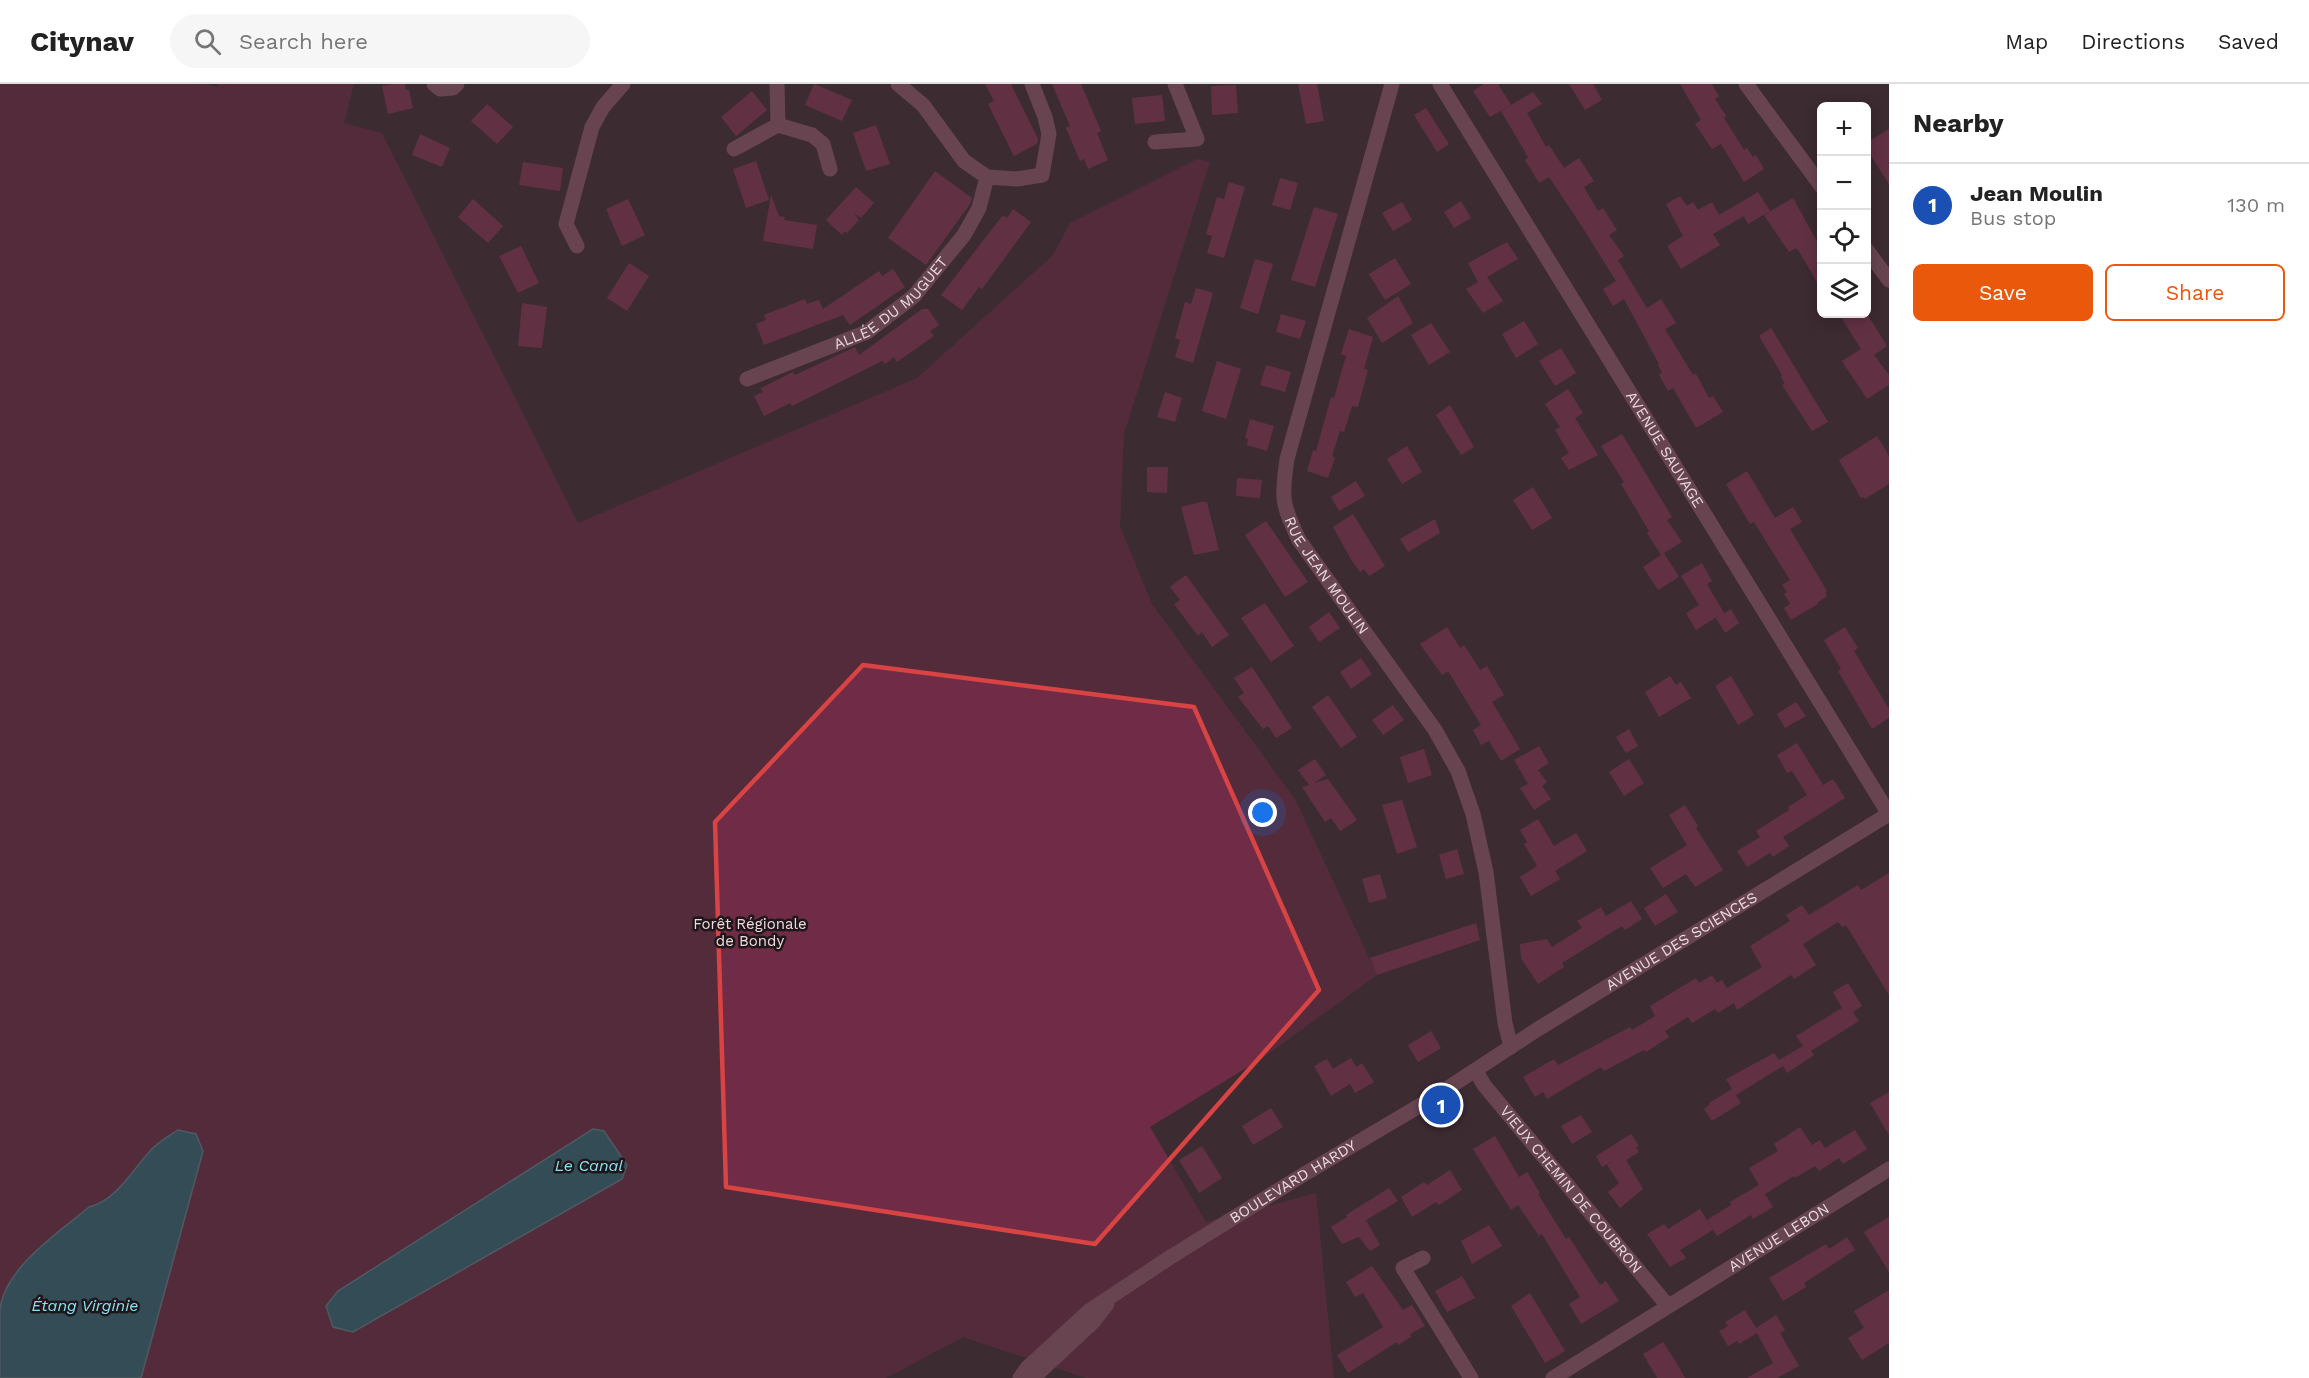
<!DOCTYPE html>
<meta charset="utf-8">
<style>
:root{--surface:#fff;--page:#f6f6f6;--text:#222;--muted:#767676;--line:#e0e0e0;--accent:#ea580c}
body{margin:0;font-family:"Work Sans",sans-serif;background:var(--page);color:var(--text)}
.controls{position:absolute;right:18px;top:18px;display:grid;overflow:hidden;border-radius:9px;box-shadow:0 3px 15px #0003}
.controls button{width:54px;height:54px;display:grid;place-items:center;padding:0;border:0;border-bottom:2px solid var(--line);background:var(--surface);color:var(--text);font:30px sans-serif}
.you{position:absolute;left:1263px;top:729px;width:21px;height:21px;margin:-15px;border:4px solid #fff;border-radius:50%;background:#1a73e8;box-shadow:0 0 0 9px #1a73e833}
.badge{display:grid;place-items:center;width:39px;height:39px;border-radius:50%;background:var(--accent);color:#fff;font-size:20px;font-weight:700}
.pin{position:absolute;translate:-50% -50%;border:3px solid #fff;box-shadow:0 2px 6px #0006}
.list{margin:0;padding:0;list-style:none}
h2{display:flex;justify-content:space-between;align-items:center;height:78px;margin:0;padding:0 24px;font-size:26px}
h2 small{font-size:20px;font-weight:400;color:var(--muted)}
.list li{display:grid;grid-template-columns:39px 1fr auto;gap:18px;align-items:center;box-sizing:border-box;height:84px;padding:0 24px;border-top:2px solid var(--line)}
.list b{display:block;font-size:22px;white-space:nowrap}
.list p{margin:0;font-size:20px;white-space:nowrap;color:var(--muted)}
.list em{font-size:20px;font-style:normal;color:var(--muted)}
.actions{display:flex;gap:12px;padding:18px 24px}
.actions a{flex:1;padding:14px 0;border:2px solid var(--accent);border-radius:9px;text-align:center;font-size:21px;color:var(--accent)}
.actions .main{background:var(--accent);color:#fff}
.icon{flex:none;width:33px;height:33px;fill:none;stroke:currentColor;stroke-width:2;stroke-linecap:round;stroke-linejoin:round}
.map{position:relative;flex:none;width:1889px;height:1294px;overflow:hidden}
header{display:flex;align-items:center;gap:36px;box-sizing:border-box;height:84px;padding:0 30px;background:var(--surface);border-bottom:2px solid var(--line)}
header strong{font-size:28px}
nav{display:flex;gap:33px;margin-inline-start:auto;font-size:21px}
.search{width:420px;height:54px;background:var(--page);display:flex;align-items:center;gap:15px;box-sizing:border-box;padding:0 21px;border-radius:33px;color:var(--muted);font-size:22px}
main{display:flex}
aside{flex:1;background:var(--surface)}
.map>svg:first-child{display:block}
</style>
<header>
<strong>Citynav</strong>
<div class="search"><svg class="icon" aria-label="search" viewBox="0 0 24 24"><circle cx="10" cy="10" r="6"/><path d="M15 15l6 6"/></svg>Search here</div>
<nav><a>Map</a><a>Directions</a><a>Saved</a></nav>
</header>
<main>
<div class="map">
<svg width="1889" height="1294" viewBox="0 0 1889 1294">
<rect width="100%" height="100%" fill="#3c2c31"/>
<polygon fill="#702c46" points="0,0 206,0 217,3 218,0 354,0 344,39 382,49 578,439 917,294 1053,171 1070,139 1197,75 1210,78 1124,350 1120,442 1152,520 1295,715 1377,891 1264,973 1150,1043 1206,1138 1316,1109 1334,1294 1086,1294 963,1253 886,1294 0,1294"/>
<g fill="#2c7381" stroke="#64929d" stroke-width="1.5">
<polygon points="593,1045 604,1047 627,1081 622,1095 353,1248 333,1243 326,1222 338,1207"/>
<path d="M 178,1046 L 196,1050 L 203,1067 L 141,1294 L 0,1294 C 0,1271 0,1247 0,1225 C 5,1183 60,1148 89,1123 C 116,1117 133,1085 151,1066 C 158,1058 169,1052 178,1046 Z"/>
</g>
<g fill="#8e3859">
<polygon points="392,0 405,0 406,6 409,6 413,24 388,30 382,2"/>
<polygon points="814,0 852,16 842,37 805,21"/>
<polygon points="985,0 1011,0 1038,55 1037,60 1014,72 988,20 994,17"/>
<polygon points="1052,0 1081,0 1101,47 1097,49 1108,76 1088,85 1084,75 1080,77 1066,44 1070,42"/>
<polygon points="1298,0 1317,0 1324,37 1306,40"/>
<polygon points="1484,0 1498,0 1511,21 1490,33 1473,7"/>
<polygon points="1569,0 1593,0 1602,16 1585,26"/>
<polygon points="1680,0 1712,0 1719,12 1715,15 1726,32 1724,34 1744,66 1747,64 1753,73 1756,71 1764,85 1744,98 1721,60 1712,65 1695,40 1701,36"/>
<polygon points="1236,1 1238,29 1212,31 1211,2"/>
<polygon points="752,7 767,26 736,52 721,33"/>
<polygon points="1533,8 1542,20 1527,29 1546,63 1549,61 1564,84 1579,74 1594,97 1584,103 1598,127 1603,124 1617,146 1609,151 1624,172 1618,176 1647,224 1661,215 1676,239 1665,245 1693,291 1696,290 1709,314 1713,312 1723,328 1696,344 1673,304 1668,307 1659,291 1662,288 1658,281 1659,280 1624,215 1613,222 1603,205 1616,197 1579,138 1549,93 1539,99 1525,76 1528,73 1501,27"/>
<polygon points="1162,11 1165,37 1135,40 1132,14"/>
<polygon points="487,20 513,43 497,60 471,37"/>
<polygon points="1426,24 1449,60 1437,68 1414,31"/>
<polygon points="876,41 890,80 866,87 853,49"/>
<polygon points="1889,45 1889,100 1866,64 1866,59"/>
<polygon points="420,50 450,64 442,83 412,71"/>
<polygon points="756,77 769,116 746,124 733,85"/>
<polygon points="523,78 563,84 560,107 519,101"/>
<polygon points="935,87 972,114 970,120 926,181 888,154"/>
<polygon points="1280,94 1298,99 1290,126 1272,121"/>
<polygon points="1229,98 1245,103 1224,174 1207,169 1212,152 1206,150 1217,113 1224,115"/>
<polygon points="856,103 874,119 861,134 854,129 859,136 847,149 845,147 842,151 826,136"/>
<polygon points="1758,108 1770,127 1748,140 1744,132 1713,150 1720,161 1681,185 1667,162 1683,152 1666,120 1680,112 1687,122 1693,118 1698,126 1712,118 1719,131"/>
<polygon points="771,111 779,132 785,133 784,136 817,141 813,165 763,157"/>
<polygon points="1793,114 1821,165 1821,205 1800,169 1796,164 1789,168 1764,131"/>
<polygon points="473,115 503,142 488,159 458,133"/>
<polygon points="628,115 645,151 622,162 606,125"/>
<polygon points="1461,117 1471,134 1454,144 1444,128"/>
<polygon points="1402,118 1412,136 1393,147 1382,129"/>
<polygon points="1314,123 1338,130 1315,203 1291,196"/>
<polygon points="1013,125 1031,138 982,205 979,203 962,226 941,211 1003,131 1007,134"/>
<polygon points="1507,158 1518,175 1487,193 1503,217 1483,229 1466,205 1478,198 1468,179"/>
<polygon points="521,162 539,199 518,209 499,172"/>
<polygon points="1395,174 1411,200 1385,216 1369,190"/>
<polygon points="1255,175 1273,180 1258,230 1240,224"/>
<polygon points="629,179 649,192 627,227 607,214"/>
<polygon points="893,185 905,203 850,241 843,231 764,261 756,240 766,236 764,231 805,215 807,220 819,216 823,225 879,187 882,192"/>
<polygon points="1196,204 1213,209 1193,279 1175,273 1180,256 1175,254 1185,218 1191,220"/>
<polygon points="1398,212 1413,239 1382,259 1367,234"/>
<polygon points="522,219 547,223 542,264 518,262"/>
<polygon points="922,225 928,225 939,241 930,247 934,252 897,278 894,273 885,280 882,277 792,322 790,319 764,332 754,312 763,308 761,304 793,288 795,291 855,263 859,271"/>
<polygon points="1281,230 1306,237 1300,255 1276,248"/>
<polygon points="1839,230 1867,230 1887,262 1874,271 1889,291 1889,301 1867,315 1842,277 1861,265"/>
<polygon points="1524,237 1538,260 1516,274 1502,250"/>
<polygon points="1431,239 1450,268 1429,281 1411,251"/>
<polygon points="1771,244 1828,338 1812,347 1782,301 1785,300 1781,293 1782,291 1759,252"/>
<polygon points="1349,245 1373,253 1364,285 1368,286 1358,323 1352,322 1344,348 1340,347 1332,372 1335,374 1328,394 1307,387 1313,366 1316,367 1331,313 1334,314 1346,272 1341,270"/>
<polygon points="1561,264 1576,289 1555,302 1539,277"/>
<polygon points="1217,277 1241,285 1226,335 1202,327"/>
<polygon points="1266,281 1291,288 1285,308 1260,301"/>
<polygon points="1568,305 1583,329 1575,334 1598,371 1569,386 1561,374 1569,369 1555,346 1560,343 1545,320"/>
<polygon points="1165,308 1182,314 1175,338 1157,333"/>
<polygon points="1450,321 1474,363 1461,371 1436,331"/>
<polygon points="1250,335 1274,342 1267,367 1247,361 1248,355 1245,354"/>
<polygon points="1622,350 1672,433 1667,436 1682,458 1661,471 1647,449 1649,447 1621,400 1624,398 1601,362"/>
<polygon points="1877,352 1889,372 1889,400 1865,415 1864,413 1861,414 1839,376"/>
<polygon points="1407,362 1422,388 1402,400 1387,375"/>
<polygon points="1147,383 1168,383 1167,409 1147,408"/>
<polygon points="1747,387 1775,434 1793,423 1802,438 1790,445 1827,507 1825,508 1827,512 1817,519 1818,520 1791,536 1784,524 1790,520 1784,510 1787,508 1782,501 1790,496 1754,438 1750,440 1726,400"/>
<polygon points="1237,394 1262,396 1260,414 1236,412"/>
<polygon points="1356,397 1365,412 1339,427 1331,413"/>
<polygon points="1533,403 1552,434 1532,446 1513,416"/>
<polygon points="1201,418 1207,418 1219,466 1194,471 1181,423"/>
<polygon points="1353,430 1385,482 1369,492 1364,485 1360,488 1352,477 1333,443"/>
<polygon points="1435,435 1440,449 1408,468 1400,455"/>
<polygon points="1266,437 1308,498 1285,513 1245,451"/>
<polygon points="1664,469 1679,493 1658,506 1643,483"/>
<polygon points="1702,479 1712,497 1707,500 1724,529 1731,525 1739,539 1725,549 1716,534 1720,531 1696,546 1686,529 1699,521 1681,492"/>
<polygon points="1186,491 1229,551 1212,563 1202,548 1198,552 1174,520 1180,516 1170,503"/>
<polygon points="1265,519 1294,562 1271,578 1241,534"/>
<polygon points="1329,528 1340,544 1319,558 1309,543"/>
<polygon points="1447,543 1460,564 1464,561 1480,586 1487,582 1504,611 1492,618 1520,665 1501,677 1489,657 1481,661 1473,646 1481,641 1448,587 1442,591 1420,560"/>
<polygon points="1845,543 1858,564 1854,567 1889,625 1889,634 1872,645 1838,587 1841,585 1824,556"/>
<polygon points="1361,574 1372,590 1351,605 1340,588"/>
<polygon points="1252,583 1292,644 1276,654 1268,642 1263,645 1238,613 1244,609 1234,594"/>
<polygon points="1670,592 1676,601 1681,598 1691,614 1659,633 1645,608"/>
<polygon points="1731,592 1754,631 1738,641 1715,602"/>
<polygon points="1328,611 1357,653 1341,664 1312,623"/>
<polygon points="1796,618 1806,632 1785,644 1777,630"/>
<polygon points="1393,621 1404,636 1383,651 1372,636"/>
<polygon points="1629,645 1638,662 1626,669 1616,653"/>
<polygon points="1797,659 1823,701 1833,695 1845,714 1783,753 1789,762 1773,773 1770,769 1747,783 1737,767 1760,753 1756,747 1789,726 1788,723 1807,711 1792,687 1787,689 1777,671"/>
<polygon points="1539,662 1549,679 1538,686 1547,698 1542,702 1551,715 1534,726 1520,704 1528,700 1514,676"/>
<polygon points="1424,665 1432,691 1408,699 1400,673"/>
<polygon points="1315,675 1326,691 1314,699 1328,695 1357,736 1340,747 1331,734 1325,738 1302,703 1309,701 1298,686"/>
<polygon points="1629,675 1644,699 1624,712 1609,688"/>
<polygon points="1402,716 1417,763 1397,770 1382,721"/>
<polygon points="1685,721 1698,742 1696,744 1723,786 1695,803 1686,790 1663,804 1650,784 1687,761 1669,731"/>
<polygon points="1538,735 1554,762 1576,749 1587,767 1555,787 1560,795 1531,812 1520,793 1537,782 1524,760 1527,758 1520,746"/>
<polygon points="1457,765 1464,790 1446,795 1439,771"/>
<polygon points="1889,789 1889,911 1846,841 1842,843 1838,838 1803,860 1816,881 1794,895 1791,891 1737,926 1734,919 1718,929 1715,925 1692,939 1688,933 1665,947 1669,953 1646,968 1644,966 1604,987 1601,983 1547,1015 1543,1008 1535,1013 1523,993 1554,975 1558,981 1630,943 1632,946 1655,932 1650,922 1696,894 1699,899 1712,891 1717,899 1722,896 1727,904 1762,883 1750,862 1790,837 1786,831 1802,821 1809,831 1858,801 1861,806"/>
<polygon points="1380,790 1387,814 1369,819 1362,795"/>
<polygon points="1666,810 1678,828 1655,842 1644,824"/>
<polygon points="1631,817 1642,835 1625,846 1622,842 1562,879 1564,883 1538,900 1521,874 1520,860 1547,855 1552,863 1582,844 1577,837 1601,823 1606,832"/>
<polygon points="1476,839 1480,856 1377,891 1370,874"/>
<polygon points="1848,899 1862,922 1853,928 1859,937 1811,967 1814,971 1787,989 1783,982 1736,1011 1741,1019 1712,1037 1704,1025 1710,1020 1709,1019 1732,1005 1726,995 1774,969 1779,976 1803,962 1796,952 1842,924 1833,908"/>
<polygon points="1431,947 1441,964 1418,978 1408,961"/>
<polygon points="1351,974 1356,983 1362,979 1374,998 1355,1009 1350,1000 1331,1012 1314,982 1327,975 1333,985"/>
<polygon points="1889,1008 1889,1051 1870,1019"/>
<polygon points="1271,1024 1283,1043 1253,1061 1242,1042"/>
<polygon points="1581,1031 1592,1048 1572,1060 1561,1042"/>
<polygon points="1800,1043 1812,1061 1820,1056 1825,1064 1855,1046 1867,1065 1843,1080 1839,1074 1819,1087 1815,1082 1795,1094 1794,1092 1765,1110 1773,1123 1753,1135 1751,1131 1717,1152 1707,1136 1731,1121 1730,1118 1759,1101 1749,1084 1778,1067 1774,1060"/>
<polygon points="1631,1050 1639,1062 1636,1063 1639,1068 1626,1076 1643,1105 1620,1124 1608,1108 1619,1099 1607,1081 1616,1075 1602,1083 1596,1072"/>
<polygon points="1495,1052 1519,1093 1527,1088 1540,1109 1538,1110 1566,1155 1569,1153 1600,1201 1606,1197 1619,1217 1581,1240 1569,1220 1580,1213 1542,1150 1539,1152 1518,1121 1511,1126 1473,1065"/>
<polygon points="1202,1062 1222,1094 1199,1109 1179,1076"/>
<polygon points="1450,1086 1462,1106 1439,1121 1436,1118 1412,1133 1401,1113 1424,1098 1427,1101"/>
<polygon points="1389,1104 1398,1117 1366,1136 1380,1161 1370,1167 1359,1153 1342,1160 1331,1143 1347,1133 1346,1131"/>
<polygon points="1700,1125 1713,1146 1680,1166 1686,1174 1670,1183 1647,1150 1664,1140 1668,1145"/>
<polygon points="1889,1133 1889,1188 1864,1148"/>
<polygon points="1489,1141 1502,1162 1472,1180 1461,1157"/>
<polygon points="1847,1153 1855,1166 1804,1199 1806,1203 1783,1217 1769,1194 1826,1160 1829,1165"/>
<polygon points="1372,1182 1403,1226 1412,1221 1425,1242 1410,1250 1411,1253 1398,1261 1397,1258 1348,1289 1337,1271 1383,1243 1363,1209 1355,1213 1346,1198"/>
<polygon points="1462,1192 1475,1214 1447,1228 1435,1207"/>
<polygon points="1889,1206 1889,1259 1862,1276 1848,1254 1864,1244 1854,1227"/>
<polygon points="1530,1209 1565,1267 1545,1279 1511,1222"/>
<polygon points="1745,1226 1756,1244 1776,1231 1785,1246 1780,1249 1799,1282 1777,1294 1747,1294 1773,1279 1757,1249 1739,1260 1737,1257 1728,1262 1719,1247 1728,1242 1725,1238"/>
<polygon points="1663,1258 1676,1278 1685,1294 1657,1294 1654,1289 1643,1270"/>
</g>
<g fill="none" stroke-linecap="round" stroke-linejoin="round">
<g stroke="#9e6276" stroke-width="15">
<polyline points="434,0 440,5 453,4 457,0"/>
<polyline points="777,0 778,41"/>
<polyline points="898,0 923,21 964,77 987,93 1017,95 1042,91 1049,50 1045,33 1032,0"/>
<path id="s1" d="M 1392,0 L 1287,375 C 1281,415 1282,420 1299,456 L 1435,646 L 1458,687 L 1473,730 L 1486,788 L 1505,939 L 1511,963"/>
<path id="s2" d="M 1440,0 L 1889,730"/>
<polyline points="1746,0 1822,103"/>
<polyline points="1155,58 1197,55 1175,0"/>
<polyline points="734,65 778,41 812,51 823,60 830,85"/>
<polyline points="577,162 566,140 592,43 603,23 623,0"/>
<polyline points="1866,165 1889,196"/>
<path id="s3" d="M 747,295 L 867,248 L 914,212 L 964,151 L 979,124 L 987,93"/>
<path id="s4" d="M 1476,987 L 1484,1001 L 1668,1222"/>
<polyline points="1423,1174 1403,1184 1471,1294"/>
<path id="s5" d="M 1020,1294 L 1027,1284 L 1089,1227 L 1169,1174 L 1301,1092 L 1431,1015 L 1538,945 L 1889,730"/>
<polyline points="1033,1294 1094,1237 1107,1220"/>
<path id="s6" d="M 1553,1294 L 1889,1085"/>
</g>
</g>
<path d="M0 0H1889V1294H0ZM 863,581 L 1194,623 L 1319,906 L 1095,1160 L 726,1103 L 715,738 Z" fill="#3c2c31" fill-opacity=".55" fill-rule="evenodd"/>
<path fill="none" stroke="#d84343" stroke-width="4.5" stroke-linejoin="round" d="M 863,581 L 1194,623 L 1319,906 L 1095,1160 L 726,1103 L 715,738 Z"/>
<g text-anchor="middle" stroke-width="5" stroke-linejoin="round" paint-order="stroke">
<g font-size="15" fill="#e6dbde" stroke="#1e1719">
<text dy="5" stroke="none"><textPath href="#s3" startOffset="165">ALLÉE DU MUGUET</textPath></text>
<text dy="5" stroke="none"><textPath href="#s2" startOffset="429">AVENUE SAUVAGE</textPath></text>
<text dy="5" stroke="none"><textPath href="#s1" startOffset="518">RUE JEAN MOULIN</textPath></text>
<text dy="5" stroke="none"><textPath href="#s5" startOffset="795">AVENUE DES SCIENCES</textPath></text>
<text dy="5" stroke="none"><textPath href="#s5" startOffset="338">BOULEVARD HARDY</textPath></text>
<text dy="5" stroke="none"><textPath href="#s4" startOffset="152">VIEUX CHEMIN DE COUBRON</textPath></text>
<text dy="5" stroke="none"><textPath href="#s6" startOffset="266">AVENUE LEBON</textPath></text>
</g>
<g font-size="15" fill="#f2d8df" stroke="#1e1719">
<text x="750" y="845">Forêt Régionale<tspan x="750" dy="17">de Bondy</tspan></text>
</g>
<g font-size="16" font-style="italic" fill="#88e3f6" stroke="#1e1719">
<text x="589" y="1087">Le Canal</text>
<text x="85" y="1227">Étang Virginie</text>
</g>
</g>
</svg>
<div class="controls">
<button>+</button>
<button>−</button>
<button><svg class="icon" aria-label="locate" viewBox="0 0 24 24"><circle cx="12" cy="12" r="6"/><path d="M12 2v4M12 18v4M2 12h4M18 12h4"/></svg></button>
<button><svg class="icon" aria-label="layers" viewBox="0 0 24 24"><path d="M12 4l9 5-9 5-9-5zM3 14l9 5 9-5"/></svg></button>
</div>
<div class="you"></div>
<div class="pin badge" style="left:1441px;top:1021px;background:#1a4fb4">1</div>
</div>
<aside>
<h2>Nearby<small></small></h2>
<ul class="list">
<li><span class="badge" style="background:#1a4fb4">1</span><div><b>Jean Moulin</b><p>Bus stop</p></div><em>130 m</em></li>
</ul>
<div class="actions"><a class="main">Save</a><a>Share</a></div>
</aside>
</main>
